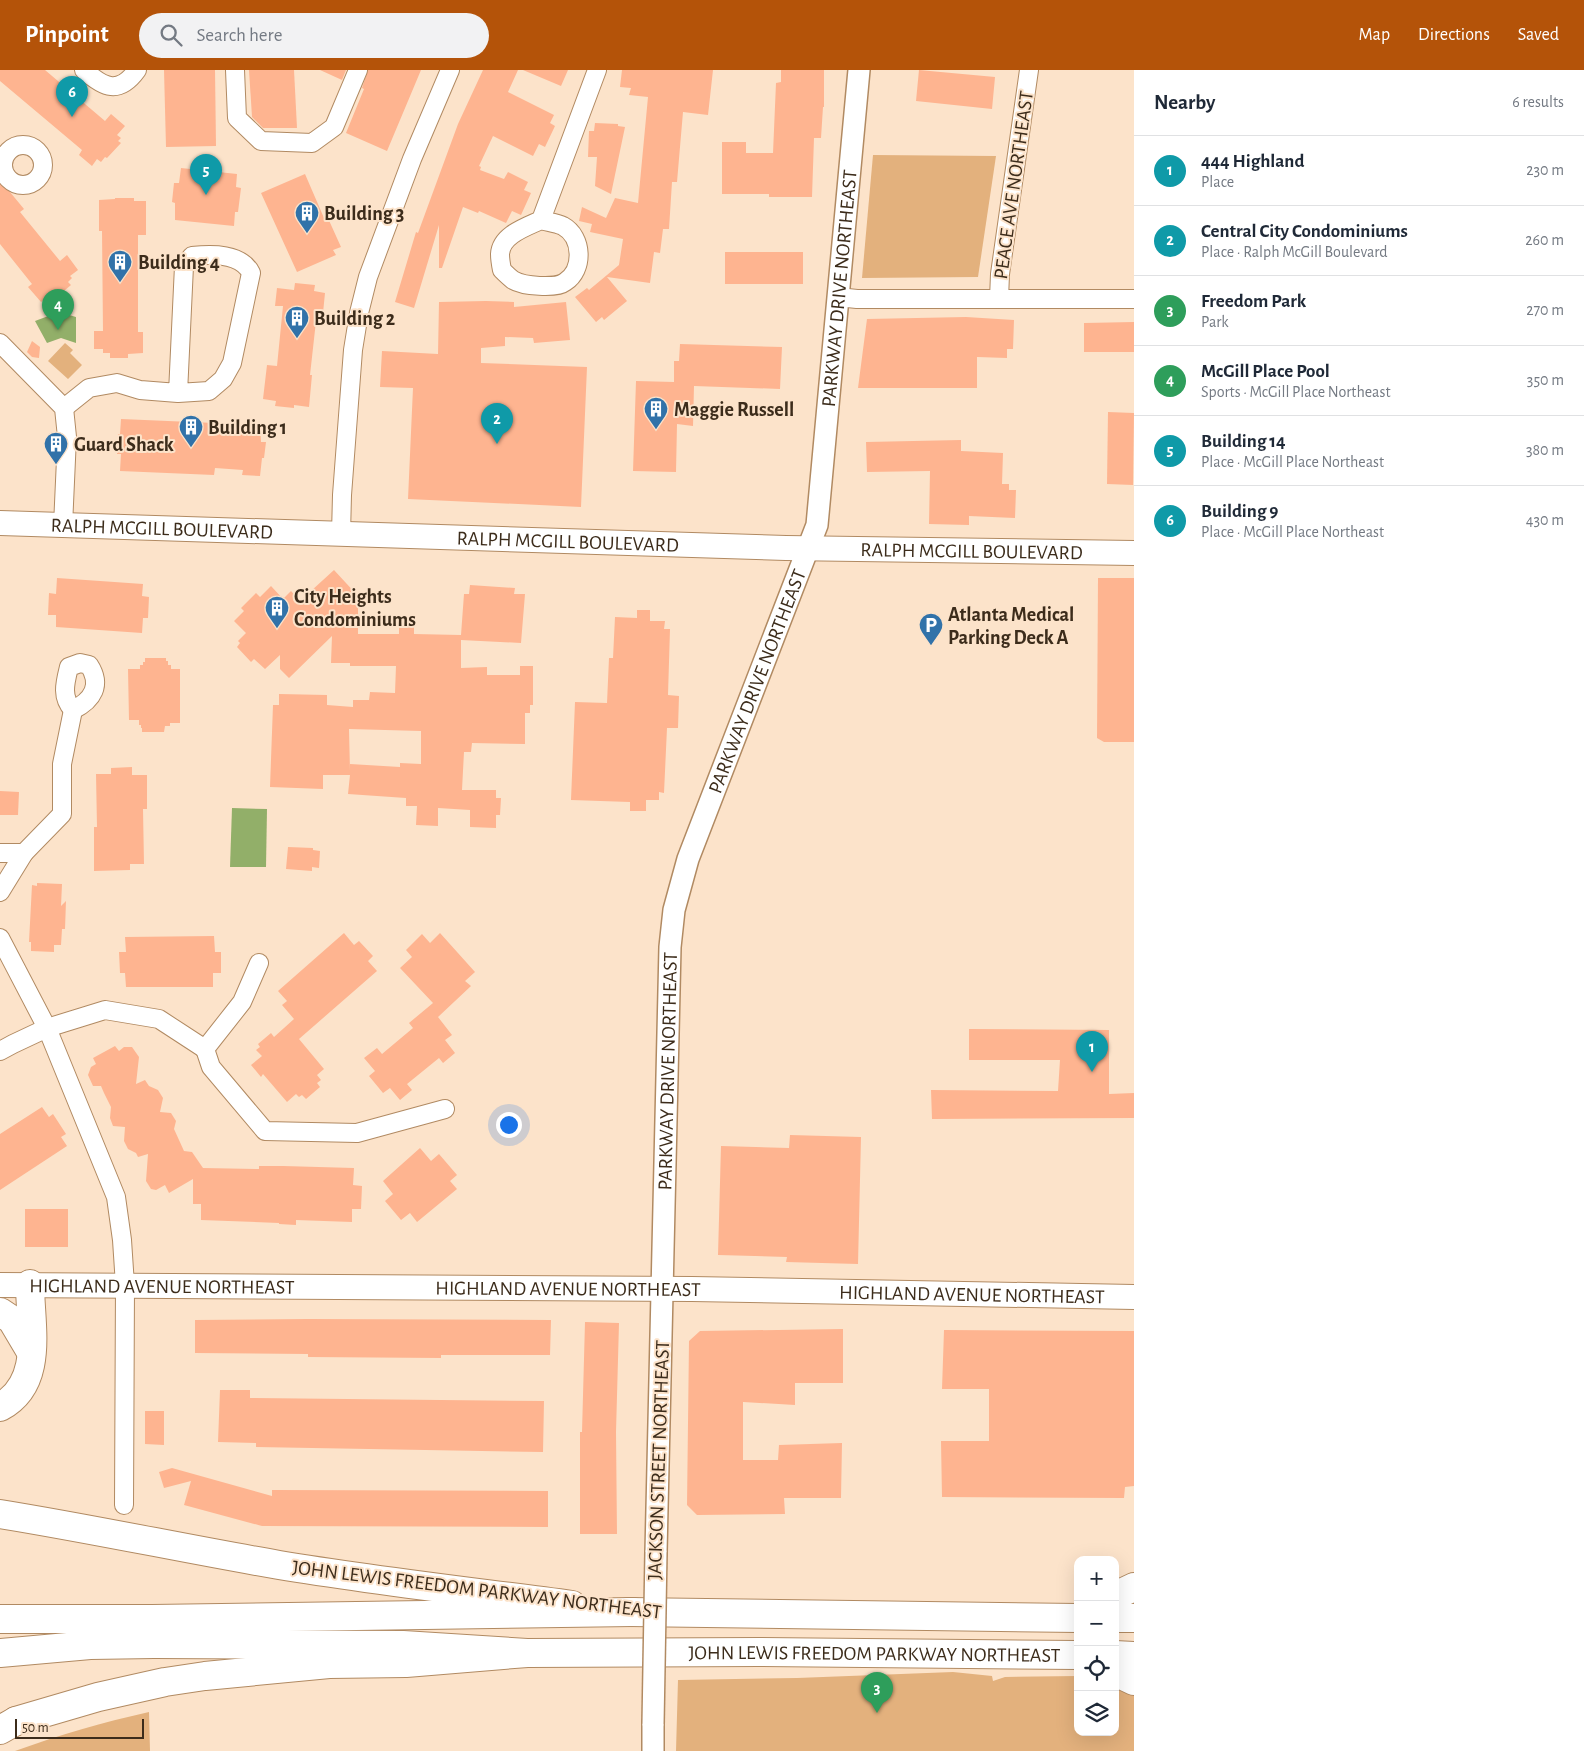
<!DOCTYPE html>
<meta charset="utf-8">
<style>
:root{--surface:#fff;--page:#f2f2f3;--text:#1f2937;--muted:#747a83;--line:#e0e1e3;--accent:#b45309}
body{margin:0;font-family:"Alegreya Sans",sans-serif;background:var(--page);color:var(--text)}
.controls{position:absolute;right:15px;bottom:15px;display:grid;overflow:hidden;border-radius:10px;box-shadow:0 5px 20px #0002}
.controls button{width:45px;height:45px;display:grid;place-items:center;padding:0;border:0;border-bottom:1px solid var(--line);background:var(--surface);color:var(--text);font:25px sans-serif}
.scale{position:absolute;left:15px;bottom:12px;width:129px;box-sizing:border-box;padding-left:5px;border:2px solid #3c2c1b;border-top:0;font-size:14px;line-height:18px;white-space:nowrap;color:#3c2c1b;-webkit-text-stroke:4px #fce3ca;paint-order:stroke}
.you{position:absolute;left:508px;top:1054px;width:18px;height:18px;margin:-12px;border:4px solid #fff;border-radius:50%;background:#1a73e8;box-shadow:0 0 0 8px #1a73e833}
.badge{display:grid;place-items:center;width:32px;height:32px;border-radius:50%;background:var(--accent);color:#fff;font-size:16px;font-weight:700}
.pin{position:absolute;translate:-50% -41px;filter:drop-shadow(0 1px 2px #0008)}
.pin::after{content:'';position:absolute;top:26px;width:18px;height:15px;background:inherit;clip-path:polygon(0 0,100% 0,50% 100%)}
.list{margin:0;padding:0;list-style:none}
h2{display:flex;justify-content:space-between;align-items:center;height:65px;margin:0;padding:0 20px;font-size:21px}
h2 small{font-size:16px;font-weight:400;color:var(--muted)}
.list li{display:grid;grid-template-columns:32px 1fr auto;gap:15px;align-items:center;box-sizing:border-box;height:70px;padding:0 20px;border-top:1px solid var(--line)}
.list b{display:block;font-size:19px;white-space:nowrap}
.list p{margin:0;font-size:16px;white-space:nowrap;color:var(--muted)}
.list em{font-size:16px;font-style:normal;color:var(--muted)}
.icon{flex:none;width:28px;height:28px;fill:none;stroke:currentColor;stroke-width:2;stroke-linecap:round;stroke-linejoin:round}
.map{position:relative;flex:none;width:1134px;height:1681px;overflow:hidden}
header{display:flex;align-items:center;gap:30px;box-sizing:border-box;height:70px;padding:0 25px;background:var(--accent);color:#fff}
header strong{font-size:24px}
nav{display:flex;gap:28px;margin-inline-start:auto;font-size:18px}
.search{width:350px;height:45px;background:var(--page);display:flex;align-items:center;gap:12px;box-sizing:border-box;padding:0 18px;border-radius:28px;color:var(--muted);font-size:19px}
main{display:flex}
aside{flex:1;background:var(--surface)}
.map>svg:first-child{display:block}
</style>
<header>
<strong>Pinpoint</strong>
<div class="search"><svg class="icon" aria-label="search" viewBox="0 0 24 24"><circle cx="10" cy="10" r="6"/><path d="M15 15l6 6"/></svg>Search here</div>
<nav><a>Map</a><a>Directions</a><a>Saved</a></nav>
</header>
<main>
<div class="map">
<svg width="1134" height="1681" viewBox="0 0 1134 1681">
<rect width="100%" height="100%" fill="#fce3ca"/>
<g fill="#e3b17d">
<polygon points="873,85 996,86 978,207 862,208"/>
<polygon points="65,273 73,280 70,283 82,295 68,309 48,291"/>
<polygon points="953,1602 992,1606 993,1611 1005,1607 1078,1606 1078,1662 1115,1662 1115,1608 1134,1607 1134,1681 676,1681 678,1610 797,1608"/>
<path d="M 149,1642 L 150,1681 L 15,1681 C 59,1665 104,1652 149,1642 Z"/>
</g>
<g fill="#92af69">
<polygon points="59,242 76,247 76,273 61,268 47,273 35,251"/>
<polygon points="232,738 267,739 266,797 230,797"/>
</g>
<g fill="#feb490" fill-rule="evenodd">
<polygon points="0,0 45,0 105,51 111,44 125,56 117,65 121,68 118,71 121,73 107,88 105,87 101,92 97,89 92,96 79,85 82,80 0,11"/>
<polygon points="164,0 215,0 216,76 166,77"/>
<polygon points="249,0 294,0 297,58 263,58 252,47"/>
<polygon points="320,0 346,0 342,10"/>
<polygon points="368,0 421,0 387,81 346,63 364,19 362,18"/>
<polygon points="483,0 518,0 508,22 554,45 550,53 555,56 545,77 539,74 533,86 493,66 479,96 481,97 480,100 504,109 508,102 528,112 524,120 531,123 521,145 512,141 506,153 479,141 478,143 463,137 442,198 439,198 439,155 414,238 395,232 416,162 418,163 458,54"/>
<polygon points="523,0 568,0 561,16"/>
<polygon points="622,0 713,0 708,45 683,42 677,112 672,112 669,159 663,159 660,183 654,182 650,213 607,207 627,231 604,250 602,247 596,252 575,227 587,218 589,220 619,195 623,169 590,162 592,154 579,151 582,137 606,148 615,128 638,133 648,27 629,25 631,18 620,17"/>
<polygon points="781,0 824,0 824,37 823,37 821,68 814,68 812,127 769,127 769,124 722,124 722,72 746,72 746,83 773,83 776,13 781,12"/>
<polygon points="919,0 995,7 992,39 916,31"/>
<polygon points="595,53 618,54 618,56 625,57 611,124 595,116 597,87 588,87 589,61 594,61"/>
<polygon points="181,98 237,104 236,117 241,118 238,142 235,142 234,156 175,150 175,133 172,132 174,113 179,113"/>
<polygon points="305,104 324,148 327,146 341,177 333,180 336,185 297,202 261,123"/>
<polygon points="0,110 24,139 20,142 60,191 67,185 78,200 70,206 72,208 68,212 71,215 58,226 56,224 51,228 49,226 41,232 28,217 32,214 0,174"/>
<polygon points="115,128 134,128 134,131 146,131 146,165 138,165 138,262 143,262 143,283 128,284 128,288 110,288 110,283 103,283 103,279 94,279 94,261 103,261 102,161 99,161 99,130 115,129"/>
<rect x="725" y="182" width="78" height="32"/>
<polygon points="295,213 315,215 314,221 325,223 323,243 317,242 310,305 312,305 309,337 294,335 294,338 275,336 276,331 263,329 267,295 277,296 283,236 275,236 277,218 294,220"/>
<polygon points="486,231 514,232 514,237 566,232 570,270 534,273 533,268 505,267 505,276 481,278 481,293 587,297 581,437 408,429 413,318 380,317 382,281 438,284 439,232"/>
<polygon points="966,247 1014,250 1013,279 1007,279 1007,288 977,287 977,318 858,318 867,249"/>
<polygon points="1134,252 1134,282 1084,282 1084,253"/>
<polygon points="32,271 40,277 39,288 32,287 27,282"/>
<polygon points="680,274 782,277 780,319 694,316 693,356 677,354 676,402 633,401 636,311 674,312 674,291 679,291"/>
<polygon points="1108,342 1134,343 1133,415 1107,414"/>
<polygon points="121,349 260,355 261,372 266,372 264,388 262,388 260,406 242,405 243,400 215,398 214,405 120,401 121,384 117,384 118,364 120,364"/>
<polygon points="961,370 961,381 1003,383 1002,414 1009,414 1009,420 1016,420 1015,448 969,446 969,455 929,454 930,401 867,402 866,372"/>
<path d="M 334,500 L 358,526 L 358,564 L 399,564 L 399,557 L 414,557 L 414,564 L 461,565 L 464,524 L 469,524 L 470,515 L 515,518 L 514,524 L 525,524 L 521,573 L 461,570 L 461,598 L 487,597 L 487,605 L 520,605 L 520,596 L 533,596 L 533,635 L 530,635 L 530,643 L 525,643 L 525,674 L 472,673 L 471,682 L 464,682 L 462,720 L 496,720 L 496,728 L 501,728 L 500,745 L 496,745 L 496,758 L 470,757 L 470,740 L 438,738 L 438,756 L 416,755 L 417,736 L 406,736 L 406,728 L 348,724 L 350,705 L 323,705 L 323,719 L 270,717 L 273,635 L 279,635 L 279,624 L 327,625 L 327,635 L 353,637 L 353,630 L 369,630 L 370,622 L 395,623 L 396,596 L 350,596 L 350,593 L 331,593 L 332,566 L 289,608 L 280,599 L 280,585 L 265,599 L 254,589 L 251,592 L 237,577 L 240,573 L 238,571 L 246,563 L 234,551 L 244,541 L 241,538 L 256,523 L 260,527 L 271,516 L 283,529 L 291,521 L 300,531 ZM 349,659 L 421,661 L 421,694 L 400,693 L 400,697 L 350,694 L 350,701 Z"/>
<polygon points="57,508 143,514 142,526 149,527 148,548 143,548 142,563 56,557 56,545 48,545 49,523 56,524"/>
<polygon points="1098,508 1134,508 1134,672 1104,672 1097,668"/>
<polygon points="637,540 650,540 650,551 665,551 664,559 670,559 668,625 679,626 678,658 667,658 664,723 659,722 659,730 646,730 646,741 630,741 630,732 571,730 575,632 607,633 609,588 613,588 615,547 637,548"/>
<polygon points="145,588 166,588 166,591 168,591 168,595 171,595 171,599 180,599 180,653 170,653 170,656 165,656 164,662 142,662 142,658 141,658 141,655 139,655 139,650 129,650 128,599 140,599 140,595 143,595 143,592 145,592"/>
<polygon points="132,697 132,705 147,705 147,739 143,739 144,794 130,794 130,800 94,801 94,757 97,757 96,704 111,704 111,698"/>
<polygon points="0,721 19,722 18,745 0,745"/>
<polygon points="288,777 313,778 313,780 320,781 319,798 312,797 312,801 286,799"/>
<polygon points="37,813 62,814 61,836 66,831 65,859 62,859 61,875 54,875 54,882 31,881 31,872 29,872 32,815 37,816"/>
<polygon points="344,863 354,875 359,871 373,886 368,891 377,901 299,969 324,999 317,1005 321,1010 317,1013 320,1017 306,1029 302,1025 299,1027 296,1024 287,1032 263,1004 261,1007 251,995 262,986 256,980 260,977 258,974 271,963 274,967 294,949 282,935 287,931 278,921"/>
<polygon points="440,863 475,902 465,911 471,916 438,947 452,965 445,970 455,983 443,993 439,988 407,1014 412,1020 400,1030 390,1018 383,1023 369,1006 375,1001 364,988 377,978 382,984 413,958 409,953 433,933 400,898 412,887 406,880 422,864 430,873"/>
<polygon points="214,866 215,882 221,882 221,903 213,903 213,917 126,917 125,903 120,903 119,882 126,882 125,867"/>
<polygon points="969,959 1109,960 1109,1024 1134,1023 1134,1048 932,1049 931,1020 1058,1021 1060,990 969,990"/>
<polygon points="115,976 119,981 124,977 132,977 139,987 136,1014 145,1010 149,1016 158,1020 163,1028 160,1042 171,1043 176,1051 174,1059 184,1081 192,1082 203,1098 259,1099 259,1096 283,1096 354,1098 353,1115 362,1116 361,1139 352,1139 352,1152 296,1150 296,1155 279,1154 279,1153 201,1150 201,1134 193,1134 193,1109 169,1123 165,1115 156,1120 151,1119 146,1111 148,1084 138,1087 136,1083 128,1079 124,1071 125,1057 113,1056 110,1048 111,1037 104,1023 101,1016 93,1016 88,1005 91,997 96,994 93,988"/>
<polygon points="42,1037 49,1047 53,1044 66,1064 61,1067 67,1076 0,1120 0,1064"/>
<polygon points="790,1065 861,1067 858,1194 786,1192 787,1187 718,1185 721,1076 789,1078"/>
<polygon points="420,1078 431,1091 439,1084 457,1105 450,1111 457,1119 417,1152 410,1143 401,1150 385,1131 393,1124 383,1111"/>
<rect x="25" y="1139" width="43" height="38"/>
<polygon points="308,1249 551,1250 550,1285 441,1285 441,1288 308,1287 308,1284 195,1283 195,1250"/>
<polygon points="585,1252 619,1253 616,1362 617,1464 580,1464 580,1362 582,1362"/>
<polygon points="843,1259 843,1313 795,1313 795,1335 743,1332 743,1390 778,1390 779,1375 842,1373 841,1428 784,1428 785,1444 697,1445 687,1435 689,1271 700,1261"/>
<polygon points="944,1260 1134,1261 1134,1416 1125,1417 1124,1428 942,1427 941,1371 989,1371 989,1319 942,1319"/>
<polygon points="220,1320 250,1320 250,1328 544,1331 543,1382 256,1377 256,1373 218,1372"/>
<polygon points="145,1341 164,1341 164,1375 145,1374"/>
<polygon points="172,1398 272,1426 272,1420 548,1421 548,1457 262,1456 184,1435 191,1411 164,1418 159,1402"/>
</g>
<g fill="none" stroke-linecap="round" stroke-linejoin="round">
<defs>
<g id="minor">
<path d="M 84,0 C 104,18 119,25 137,0"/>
<polyline points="235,0 237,48 261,71 312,73 334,57 358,0"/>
<circle cx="23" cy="95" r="20"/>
<path d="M 541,150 C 548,152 557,153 563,156 C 583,167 584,200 565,212 C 556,219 523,216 513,210 C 509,207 505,203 502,200 C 501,195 500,189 500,184 C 501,165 526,157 541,150 L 597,0"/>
<polyline points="838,227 857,229 1134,229"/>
<polyline points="999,229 1000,204 1029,0"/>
<polyline points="0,273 64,338 67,367 63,456"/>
<path d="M 64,338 L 89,318 L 117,313 L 140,320 L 178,323 L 209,321 L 223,309 L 232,293 L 251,203 C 241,183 212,184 192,186 L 184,196 L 178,323"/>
<polyline points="341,464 342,425 353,280 359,243 368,207 412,89 450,0"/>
<path d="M 80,593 L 89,595 C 102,615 93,630 73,640 C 61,627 65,613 69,597 Z"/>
<polyline points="0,783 24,783 62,744 62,694 73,640"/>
<polyline points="0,822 24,783"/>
<polyline points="0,868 47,958 105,940 159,949 205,979 242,932 259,893"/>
<polyline points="205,979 211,997 265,1061 357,1063 445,1039"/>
<polyline points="0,981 13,974 47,958 116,1127 122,1170 125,1215 124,1435"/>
</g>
<g id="tertiary">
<path id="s1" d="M 656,1482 L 670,877 L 674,840 L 688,789 L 817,455 L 859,0"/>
<polyline points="653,1654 653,1681"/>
</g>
<g id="secondary">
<path id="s2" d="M 0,453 L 786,478 L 1134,483"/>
<path id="s3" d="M 0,1215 L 692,1219 L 1134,1227"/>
</g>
<g id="trunk">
<path d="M 0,1444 C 93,1459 186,1479 279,1495 C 376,1511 474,1522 572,1535"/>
<polyline points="1115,1526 1134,1517"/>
<polyline points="629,1542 1078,1548"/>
<polyline points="1115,1548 1134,1548"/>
<polyline points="1115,1585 1134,1586"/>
<polyline points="1115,1602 1134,1611"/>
<path id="s4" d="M 16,1651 L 98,1627 L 165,1612 L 205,1606 L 329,1594 L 406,1593 L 527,1583 L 759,1582 L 1078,1585"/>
</g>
<g id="motorway">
<polyline points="0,1242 12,1250 31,1282"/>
<path d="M 0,1337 C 45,1313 30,1256 30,1214"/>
<polyline points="0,1549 152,1549 633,1542"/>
<polyline points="0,1583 90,1575 154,1574 403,1575 527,1583"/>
<polyline points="0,1660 16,1651"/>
</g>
</defs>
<use href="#minor" stroke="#b18a62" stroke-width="20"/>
<use href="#tertiary" stroke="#b18a62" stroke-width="24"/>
<use href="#secondary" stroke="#b18a62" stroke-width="26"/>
<use href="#trunk" stroke="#b18a62" stroke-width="30"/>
<use href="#motorway" stroke="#b18a62" stroke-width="30"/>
<use href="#minor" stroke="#fff" stroke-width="18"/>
<use href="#tertiary" stroke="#fff" stroke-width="21"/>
<use href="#secondary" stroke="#fff" stroke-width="24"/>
<use href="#trunk" stroke="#fff" stroke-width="28"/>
<use href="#motorway" stroke="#fff" stroke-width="28"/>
<defs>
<polyline id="tertiary-bridge" points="653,1654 656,1482"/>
</defs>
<use href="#tertiary-bridge" stroke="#b18a62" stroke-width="24" stroke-linecap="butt"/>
<use href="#tertiary-bridge" stroke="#fff" stroke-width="21"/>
</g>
<defs>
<symbol id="building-pin" viewBox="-11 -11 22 30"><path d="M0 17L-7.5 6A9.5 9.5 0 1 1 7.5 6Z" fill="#3172a9" stroke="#fce3ca"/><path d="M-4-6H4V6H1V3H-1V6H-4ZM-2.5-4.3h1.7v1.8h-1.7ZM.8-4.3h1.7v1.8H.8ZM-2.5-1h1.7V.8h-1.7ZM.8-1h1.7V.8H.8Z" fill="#fff"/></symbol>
<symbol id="parking-pin" viewBox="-11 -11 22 30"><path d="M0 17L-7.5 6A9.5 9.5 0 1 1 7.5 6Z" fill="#3172a9" stroke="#fce3ca"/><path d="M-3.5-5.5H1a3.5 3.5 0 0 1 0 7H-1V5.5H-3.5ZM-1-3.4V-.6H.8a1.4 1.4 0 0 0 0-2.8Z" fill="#fff"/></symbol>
</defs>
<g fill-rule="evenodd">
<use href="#building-pin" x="293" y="129" width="28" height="38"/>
<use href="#building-pin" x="106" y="178" width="28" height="38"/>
<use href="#building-pin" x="283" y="234" width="28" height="38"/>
<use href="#building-pin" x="642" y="325" width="28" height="38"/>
<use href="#building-pin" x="177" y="343" width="28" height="38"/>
<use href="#building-pin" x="42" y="360" width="28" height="38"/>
<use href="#building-pin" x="263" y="524" width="28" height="38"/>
<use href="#parking-pin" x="917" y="541" width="28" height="38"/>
</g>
<g text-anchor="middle" stroke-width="4" stroke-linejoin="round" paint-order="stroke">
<g font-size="20" fill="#3c2c1b" stroke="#fce3ca">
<text transform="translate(1013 115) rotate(-82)" y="7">PEACE AVE NORTHEAST</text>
<text dy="7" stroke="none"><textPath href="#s1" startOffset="1291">PARKWAY DRIVE NORTHEAST</textPath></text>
<text dy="7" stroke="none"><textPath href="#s2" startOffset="162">RALPH MCGILL BOULEVARD</textPath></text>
<text dy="7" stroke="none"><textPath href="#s2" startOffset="568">RALPH MCGILL BOULEVARD</textPath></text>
<text dy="7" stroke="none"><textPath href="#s2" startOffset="972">RALPH MCGILL BOULEVARD</textPath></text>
<text dy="7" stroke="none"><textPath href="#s1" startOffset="886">PARKWAY DRIVE NORTHEAST</textPath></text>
<text dy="7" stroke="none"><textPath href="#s1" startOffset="481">PARKWAY DRIVE NORTHEAST</textPath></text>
<text dy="7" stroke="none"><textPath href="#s3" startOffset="162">HIGHLAND AVENUE NORTHEAST</textPath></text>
<text dy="7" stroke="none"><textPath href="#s3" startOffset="568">HIGHLAND AVENUE NORTHEAST</textPath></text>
<text dy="7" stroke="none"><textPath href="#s3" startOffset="972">HIGHLAND AVENUE NORTHEAST</textPath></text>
<text transform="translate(658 1390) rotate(-88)" y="7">JACKSON STREET NORTHEAST</text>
<text transform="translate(477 1519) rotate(7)" y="7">JOHN LEWIS FREEDOM PARKWAY NORTHEAST</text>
<text dy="7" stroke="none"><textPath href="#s4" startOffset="865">JOHN LEWIS FREEDOM PARKWAY NORTHEAST</textPath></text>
</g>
<g font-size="20" font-weight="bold" fill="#3c2c1b" stroke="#fce3ca" text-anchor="start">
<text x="324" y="150">Building 3</text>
<text x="138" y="199">Building 4</text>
<text x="314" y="255">Building 2</text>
<text x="674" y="346">Maggie Russell</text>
<text x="208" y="364">Building 1</text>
<text x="74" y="381">Guard Shack</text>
<text x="294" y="533">City Heights<tspan x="294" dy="23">Condominiums</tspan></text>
<text x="948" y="551">Atlanta Medical<tspan x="948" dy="23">Parking Deck A</tspan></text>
</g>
</g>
</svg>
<div class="controls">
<button>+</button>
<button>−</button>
<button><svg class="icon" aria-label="locate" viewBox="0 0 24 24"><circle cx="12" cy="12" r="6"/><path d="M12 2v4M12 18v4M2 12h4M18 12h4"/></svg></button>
<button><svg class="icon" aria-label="layers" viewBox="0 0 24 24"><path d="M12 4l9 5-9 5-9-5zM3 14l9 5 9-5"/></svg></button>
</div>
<div class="scale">50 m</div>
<div class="you"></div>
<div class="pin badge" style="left:1092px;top:1002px;background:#0f9aa8">1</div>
<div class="pin badge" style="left:497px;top:374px;background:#0f9aa8">2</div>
<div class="pin badge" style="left:877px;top:1643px;background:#2e9e5b">3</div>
<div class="pin badge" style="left:58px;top:260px;background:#2e9e5b">4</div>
<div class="pin badge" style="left:206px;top:125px;background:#0f9aa8">5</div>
<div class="pin badge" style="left:72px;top:47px;background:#0f9aa8">6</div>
</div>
<aside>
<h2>Nearby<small>6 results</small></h2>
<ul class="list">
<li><span class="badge" style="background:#0f9aa8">1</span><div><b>444 Highland</b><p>Place</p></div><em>230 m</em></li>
<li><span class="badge" style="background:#0f9aa8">2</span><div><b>Central City Condominiums</b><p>Place · Ralph McGill Boulevard</p></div><em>260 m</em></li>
<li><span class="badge" style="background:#2e9e5b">3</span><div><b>Freedom Park</b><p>Park</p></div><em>270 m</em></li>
<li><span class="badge" style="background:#2e9e5b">4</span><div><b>McGill Place Pool</b><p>Sports · McGill Place Northeast</p></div><em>350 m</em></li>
<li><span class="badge" style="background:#0f9aa8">5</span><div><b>Building 14</b><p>Place · McGill Place Northeast</p></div><em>380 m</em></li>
<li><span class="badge" style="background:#0f9aa8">6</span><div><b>Building 9</b><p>Place · McGill Place Northeast</p></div><em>430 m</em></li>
</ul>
</aside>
</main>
